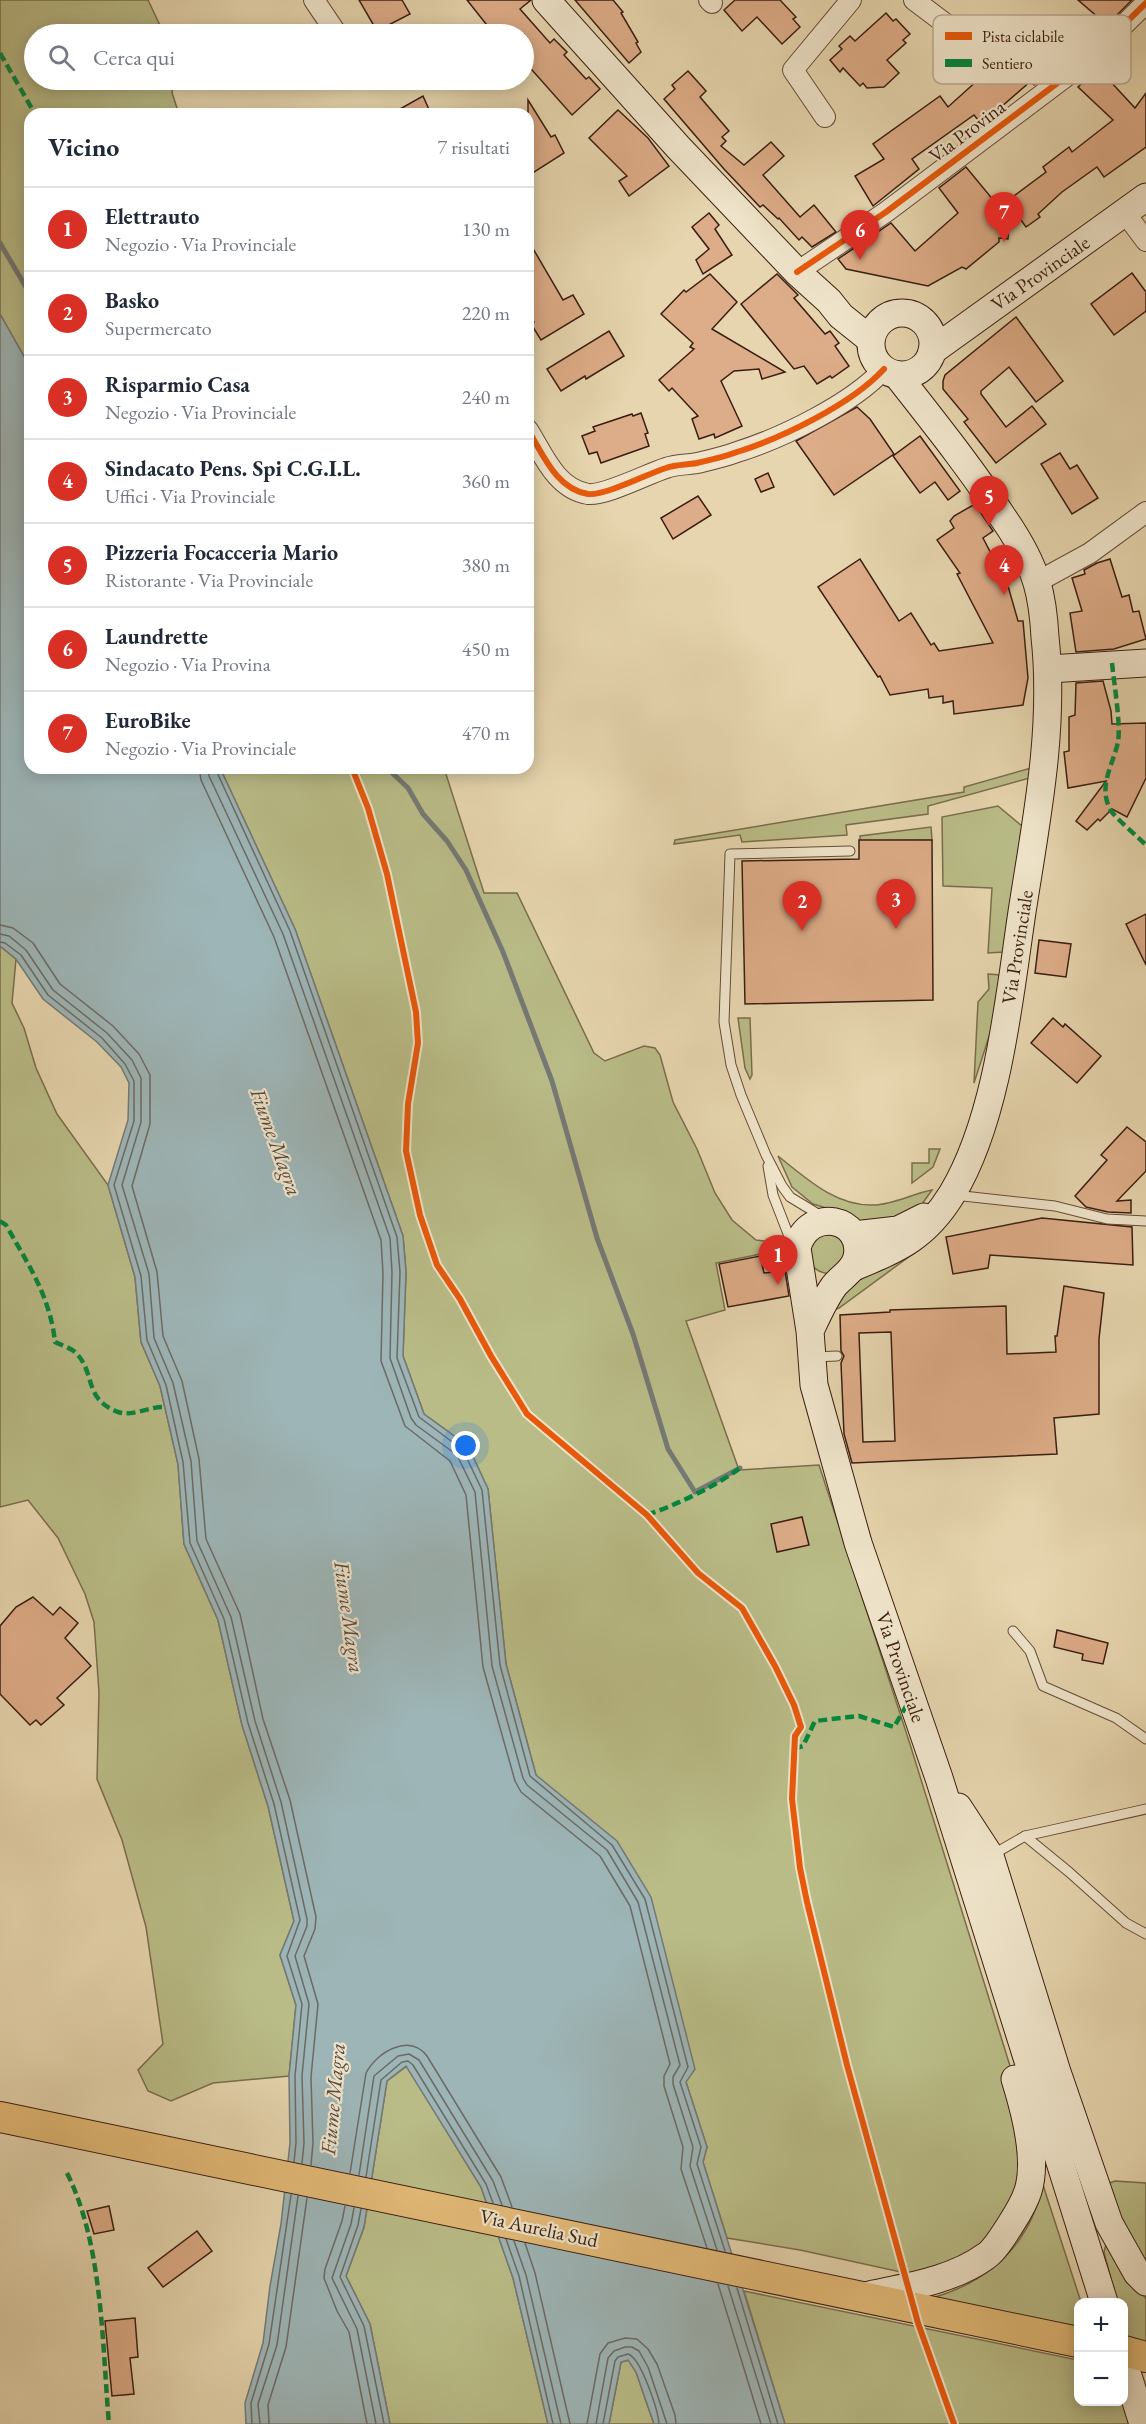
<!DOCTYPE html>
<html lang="it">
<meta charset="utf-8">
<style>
:root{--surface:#fff;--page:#f6f6f7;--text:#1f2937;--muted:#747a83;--line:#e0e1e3;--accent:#d93025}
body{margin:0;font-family:"EB Garamond",serif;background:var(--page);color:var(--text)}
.controls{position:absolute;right:18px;bottom:18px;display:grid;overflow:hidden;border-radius:12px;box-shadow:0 3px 15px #0003}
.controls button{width:54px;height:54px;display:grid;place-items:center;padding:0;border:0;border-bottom:2px solid var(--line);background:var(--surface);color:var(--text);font:30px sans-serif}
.you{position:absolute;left:466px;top:1446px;width:21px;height:21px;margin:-15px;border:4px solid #fff;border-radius:50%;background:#1a73e8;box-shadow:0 0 0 9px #1a73e833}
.badge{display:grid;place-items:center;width:39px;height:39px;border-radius:50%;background:var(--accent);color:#fff;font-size:20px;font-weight:700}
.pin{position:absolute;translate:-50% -50px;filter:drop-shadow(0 2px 3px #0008)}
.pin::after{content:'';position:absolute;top:32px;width:21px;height:18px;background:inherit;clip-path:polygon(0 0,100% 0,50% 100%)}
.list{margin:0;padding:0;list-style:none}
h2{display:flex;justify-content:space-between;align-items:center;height:78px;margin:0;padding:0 24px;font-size:26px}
h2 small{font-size:20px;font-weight:400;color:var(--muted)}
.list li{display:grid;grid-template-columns:39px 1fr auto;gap:18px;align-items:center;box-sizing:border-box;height:84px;padding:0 24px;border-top:2px solid var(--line)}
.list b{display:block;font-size:22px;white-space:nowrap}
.list p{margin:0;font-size:20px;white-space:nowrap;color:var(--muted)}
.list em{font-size:20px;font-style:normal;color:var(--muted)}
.icon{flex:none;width:33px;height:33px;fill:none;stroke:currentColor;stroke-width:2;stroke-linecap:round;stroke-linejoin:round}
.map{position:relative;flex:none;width:1146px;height:2424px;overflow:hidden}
.search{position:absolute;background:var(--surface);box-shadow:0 3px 15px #0003;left:24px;top:24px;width:510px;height:66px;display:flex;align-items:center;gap:15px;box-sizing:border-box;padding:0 21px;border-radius:33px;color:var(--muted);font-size:22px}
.panel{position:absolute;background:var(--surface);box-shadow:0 3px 15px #0003;left:24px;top:108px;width:510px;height:666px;border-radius:18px}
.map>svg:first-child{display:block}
</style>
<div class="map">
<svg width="1146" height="2424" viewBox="0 0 1146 2424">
<rect width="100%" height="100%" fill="#e6d5ae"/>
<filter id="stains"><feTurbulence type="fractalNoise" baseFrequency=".00333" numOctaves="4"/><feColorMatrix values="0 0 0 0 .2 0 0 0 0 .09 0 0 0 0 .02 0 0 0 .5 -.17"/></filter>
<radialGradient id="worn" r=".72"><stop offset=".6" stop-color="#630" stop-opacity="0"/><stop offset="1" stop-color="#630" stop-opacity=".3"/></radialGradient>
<g fill="#b9bc87" stroke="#7a6d4c" stroke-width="1.5">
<polygon points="0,0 148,0 164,34 34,34 34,80 173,80 172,93 179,114 30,114 30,367 0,314"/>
<polygon points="1038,766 1037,776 928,806 928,814 846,825 847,835 742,842 740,835 674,844 675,840 964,792 964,787"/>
<polygon points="220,768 444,768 484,893 517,893 594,1053 605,1061 644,1046 655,1048 660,1055 673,1102 697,1149 715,1193 732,1220 756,1240 787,1244 793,1260 764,1267 761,1254 716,1263 725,1310 686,1321 739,1470 819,1465 909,1741 1024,2111 1030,2163 987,2254 933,2279 800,2250 727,2238 703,2162 707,2147 686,2082 536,1775 506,1664 488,1489 468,1446 424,1414 403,1356 406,1272 403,1236 295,929"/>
<polygon points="998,806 1022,826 1004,952 988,953 992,888 943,886 942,817"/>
<polygon points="931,827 932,840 860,841 860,836"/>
<polygon points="0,946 16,959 12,1003 24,1028 36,1068 57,1114 108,1185 135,1277 141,1342 160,1386 178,1464 184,1544 218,1620 242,1725 268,1806 294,1921 280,1955 296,2005 289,2076 213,2083 171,2101 148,2091 138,2070 163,2044 146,1927 122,1840 97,1779 99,1692 94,1622 85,1594 58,1538 28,1500 0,1507"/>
<polygon points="988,974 1001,975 995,1018 974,1083 978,1002 989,989"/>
<polygon points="738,1018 750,1018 752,1075 750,1079 745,1068"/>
<polygon points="929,1149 940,1149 933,1167 912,1183 912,1163 929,1163"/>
<path d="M 778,1156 C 806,1178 835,1206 873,1205 C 893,1205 914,1193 932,1190 L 917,1211 L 863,1227 L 839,1212 L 813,1204 L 792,1187 Z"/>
<path d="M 830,1228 L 852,1251 L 830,1274 C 812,1272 810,1263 805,1247 Z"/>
<polygon points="921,1248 839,1308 827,1312 869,1269"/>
<polygon points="407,2066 481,2187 513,2278 548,2424 390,2424 370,2324 346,2276 364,2227 387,2081"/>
<polygon points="1115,2181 1146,2183 1146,2282 1096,2188"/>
<path d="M 1043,2185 L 1081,2302 L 1078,2302 L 1078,2333 L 932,2298 C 991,2281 1029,2245 1043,2185 Z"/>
<polygon points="1107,2240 1146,2299 1146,2342 1126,2336 1124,2325 1124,2302 1117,2302 1104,2252"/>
<polygon points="744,2291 1078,2360 1078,2402 1123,2402 1130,2424 785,2424"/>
<polygon points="629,2360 636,2372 654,2424 609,2424 621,2362"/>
</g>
<polygon fill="#9db5b7" stroke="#757975" stroke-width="1.5" points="0,314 30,367 30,768 220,768 295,929 403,1236 406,1272 403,1356 424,1414 468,1446 488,1489 506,1664 536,1775 617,1841 651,1897 695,2069 686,2082 707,2147 703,2162 785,2424 654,2424 636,2372 628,2360 621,2362 609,2424 548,2424 513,2278 481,2187 406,2066 387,2081 364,2227 346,2276 370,2324 390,2424 246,2424 245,2403 263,2343 270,2286 281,2224 290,2143 289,2076 296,2005 280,1955 294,1921 268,1806 242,1725 218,1620 184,1544 178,1464 160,1386 141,1342 135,1277 108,1185 128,1120 129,1083 121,1067 97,1042 43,999 16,959 0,946"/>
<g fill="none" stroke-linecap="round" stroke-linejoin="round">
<g stroke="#6c6a64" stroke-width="1.5">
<polyline points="199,768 201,780 274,937 381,1240 383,1273 381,1361 405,1426 450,1461 466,1495 483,1667 515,1781 521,1792 600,1856 630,1906 670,2064 664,2076 664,2086 683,2147 681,2169 707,2248"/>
<polyline points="208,768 209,776 283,934 390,1238 392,1272 390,1358 411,1418 416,1425 457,1455 475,1492 492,1666 523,1778 527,1785 607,1850 638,1902 680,2065 673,2077 673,2084 693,2147 690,2166 717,2250"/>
<polyline points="215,768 290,931 397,1237 400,1272 397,1358 419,1417 463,1450 482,1490 500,1665 530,1776 612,1845 645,1899 688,2067 680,2082 701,2147 697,2164 725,2251"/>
<polyline points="0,925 13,928 33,943 60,984 113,1026 139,1054 150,1075 150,1124 132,1186 157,1272 163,1336 182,1381 199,1459 206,1539 240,1614 263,1719 290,1800 316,1917 315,1929 304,1956 318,2004 311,2077 313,2143 311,2165"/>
<polyline points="0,934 9,936 26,950 53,990 107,1033 132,1060 141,1078 141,1122 122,1185 149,1274 154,1338 173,1383 191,1461 197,1541 231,1617 255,1721 281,1802 307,1919 307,1926 295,1956 309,2004 302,2076 304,2143 302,2163"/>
<polyline points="0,942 5,943 21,955 48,995 102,1038 125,1064 134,1081 134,1121 114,1185 141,1276 147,1340 166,1385 183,1462 190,1543 224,1619 248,1723 274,1804 300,1920 287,1956 302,2004 295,2076 296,2143 294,2162"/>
<path d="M 350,2173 L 366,2073 C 377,2052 409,2033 427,2056 L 501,2177 L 512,2207"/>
<polyline points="359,2175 374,2076 398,2056 409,2054 419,2060 493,2181 502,2205"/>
<polyline points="366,2177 381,2080 402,2062 408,2061 413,2065 486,2184 493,2203"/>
<polyline points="345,2206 342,2221 325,2269 324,2278 337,2311 349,2332 367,2424"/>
<polyline points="354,2208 351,2224 332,2278 357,2329 376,2424"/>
<polyline points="361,2209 358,2225 340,2277 364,2326 384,2424"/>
<polyline points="506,2239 519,2276 553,2424"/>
<polyline points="514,2241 526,2275 561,2424"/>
<polyline points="525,2243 535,2273 570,2424"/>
<polyline points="718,2284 761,2424"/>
<polyline points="728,2286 771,2424"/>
<polyline points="737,2288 778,2424"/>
<polyline points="252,2424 251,2403 269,2344 291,2195"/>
<polyline points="260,2424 258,2404 277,2345 298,2196"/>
<polyline points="269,2424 268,2405 286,2347 307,2198"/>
<polyline points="587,2424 600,2354 608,2343 625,2338 637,2339 648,2349 657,2364 675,2415 676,2424"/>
<polyline points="596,2424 608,2358 614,2351 625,2347 632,2347 639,2351 648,2367 667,2424"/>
<path d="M 603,2424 L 615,2361 L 618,2357 L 628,2354 C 641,2358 658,2410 659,2424"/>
</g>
<g stroke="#757975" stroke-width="5">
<polyline points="0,243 30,294"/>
<polyline points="387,768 408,788 423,814 447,841 466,870 503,952 552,1081 597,1238 633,1334 668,1449 695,1492 740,1468"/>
</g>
</g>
<g fill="#ddac88" stroke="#3a1e11" stroke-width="1.5" fill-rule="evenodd">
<polygon points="359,0 402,0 410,14 377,31"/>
<polygon points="467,0 531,0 520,9 550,43 554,39 567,52 564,55 586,79 589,77 600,89 572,115 524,61 524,34 494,34"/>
<polygon points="575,0 613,0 623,12 621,13 638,42 636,43 641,52 629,63"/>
<polygon points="735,0 780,0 796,17 793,19 800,27 782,44 757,17 742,31 724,10"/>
<polygon points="1078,0 1132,0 1107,25"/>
<polygon points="886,13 893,21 896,19 910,34 903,40 906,43 887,60 899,73 884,87 867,88 863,83 860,86 843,68 840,72 830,60 842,49 839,46 850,36 855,41"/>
<polygon points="1039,42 1058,64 1034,85 1031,81 985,121 982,118 979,121 974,115 912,159 919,169 873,206 855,176 884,159 873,144 940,96 948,107 990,69 998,78"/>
<polygon points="1118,48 1130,58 1110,81 1135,108 1146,93 1146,147 1104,177 1097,167 1062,192 1038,214 1040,217 1026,227 1010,205 1008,239 999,238 999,242 966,269 962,267 928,286 846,269 838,259 891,223 915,251 958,213 939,188 966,167 999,207 1046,172 1043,167 1069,147 1072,152 1113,120 1078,87 1099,67 1101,69"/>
<polygon points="688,71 706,91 700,97 729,131 722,137 726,141 721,146 744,165 771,142 784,156 763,175 800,217 814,205 836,232 812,247 802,237 799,240 779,218 778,219 763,205 760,207 724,169 664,99 675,89 672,85"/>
<polygon points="423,96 431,114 391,114"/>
<polygon points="528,100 551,137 555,135 564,153 528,176"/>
<polygon points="618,110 648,138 669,166 629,196 619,181 627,176 589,138"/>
<polygon points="709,213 719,225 715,229 732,255 703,274 696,260 709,249 692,227"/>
<polygon points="528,240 563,300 573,295 584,314 541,340 531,324 534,322 528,313"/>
<polygon points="1132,273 1146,292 1146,311 1114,335 1091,304"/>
<polygon points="710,274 737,302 712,329 785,372 762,379 759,369 734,371 721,381 742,426 715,438 714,434 699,439 692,419 698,416 672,388 669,391 659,380 694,349 690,347 693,343 661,314 684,290 686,292"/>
<polygon points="777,274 798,295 794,298 825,334 830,331 839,343 835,346 849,366 832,378 830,376 817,384 804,366 794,369 741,304"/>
<polygon points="1016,317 1063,381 1036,402 1009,367 981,391 981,394 1006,427 1032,406 1046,424 996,463 964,422 968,419 943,389 943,381 945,375"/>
<polygon points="609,331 624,356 586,379 585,376 561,391 547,369"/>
<polygon points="857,407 870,419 894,454 834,495 796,441"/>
<polygon points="641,413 648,433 645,434 649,446 601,463 597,452 589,454 582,436 595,431 593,427 632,414 633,416"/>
<polygon points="920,436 960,491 948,500 935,482 920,493 893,456"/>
<polygon points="1060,453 1070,469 1077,465 1098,498 1072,514 1041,464"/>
<polygon points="768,473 774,487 761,492 755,479"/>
<polygon points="698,496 711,515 673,539 661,518"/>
<polygon points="975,504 993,531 983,538 1008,586 1018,621 1023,621 1028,678 1023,705 954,714 953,701 943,703 943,696 929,698 928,689 890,695 880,676 878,677 818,587 860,559 899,621 911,613 931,645 934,643 939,651 993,643 957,574 960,573 937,540 954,528 950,521 954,516"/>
<polygon points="1110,559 1122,597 1129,595 1133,612 1139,611 1146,639 1114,649 1076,652 1070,613 1082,611 1072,578 1085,574 1084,570 1097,563"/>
<polygon points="1103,681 1111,711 1112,724 1146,723 1146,778 1127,817 1112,809 1100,821 1098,819 1087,830 1076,821 1106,781 1068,788 1064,752 1069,751 1069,717 1075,715 1076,683"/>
<polygon points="859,840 932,840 933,1000 745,1004 742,861 859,859"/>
<polygon points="1146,914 1146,965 1126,924"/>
<polygon points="1039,940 1071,944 1066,977 1035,973"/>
<polygon points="1053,1018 1063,1027 1065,1024 1101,1056 1077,1083 1031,1043"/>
<polygon points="1127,1127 1146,1142 1146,1171 1117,1201 1131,1200 1131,1213 1108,1212 1086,1207 1075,1196 1107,1160 1101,1155"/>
<polygon points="1042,1218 1132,1227 1133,1265 990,1255 988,1268 953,1274 946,1237"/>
<polygon points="760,1256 764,1273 785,1271 789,1296 728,1307 719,1264"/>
<path d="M 1064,1286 L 1104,1293 L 1099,1339 L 1099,1414 L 1054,1418 L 1057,1454 L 852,1463 L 844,1434 L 841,1363 L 844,1356 L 841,1351 L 840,1315 L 890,1312 L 890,1310 L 1006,1306 L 1007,1354 L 1056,1352 L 1055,1336 L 1057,1336 ZM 891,1332 L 895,1441 L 863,1442 L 859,1333 Z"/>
<polygon points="802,1517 809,1545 777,1552 771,1524"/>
<polygon points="33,1597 53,1615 60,1607 78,1623 65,1638 91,1666 57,1698 64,1705 41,1725 36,1720 30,1725 0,1694 0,1626 16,1607"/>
<polygon points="1057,1630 1108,1643 1103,1664 1082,1660 1083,1654 1054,1647"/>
<polygon points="109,2206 114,2230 94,2234 87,2211"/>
<polygon points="197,2231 212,2251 163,2287 148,2268"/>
<polygon points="135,2318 138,2357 130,2358 134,2394 112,2396 105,2321"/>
</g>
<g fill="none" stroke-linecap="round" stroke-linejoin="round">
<defs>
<g id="lane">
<polyline points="768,1166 773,1195 792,1244"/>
<polyline points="954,1195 1055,1206 1107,1219 1146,1221"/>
<polyline points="823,1217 790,1197 782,1186 766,1155 741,1095 731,1065 724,1022 730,854 850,851"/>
<polyline points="813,1357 837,1356"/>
<polyline points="1013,1631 1030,1651 1043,1686 1116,1718 1146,1739"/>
<polyline points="1025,1836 1069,1872 1126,1923 1146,1934"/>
<polyline points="992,1855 1025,1836 1146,1809"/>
</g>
<g id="street">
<polyline points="314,0 337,34"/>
<polyline points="709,0 712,3"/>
<polyline points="914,0 955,31"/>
<polyline points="825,117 793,70 851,0"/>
<polyline points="1125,213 1146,241"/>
<polyline points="797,272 886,212 1088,60 1146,3"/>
<path d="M 528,430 C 543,454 556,489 588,494 C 605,496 647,474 666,468 C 676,464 687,465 697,463 C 710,460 724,457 737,452 C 782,438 852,404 884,369"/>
<polyline points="1037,582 1090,553 1146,512"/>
</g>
<g id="secondary">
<polyline points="546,0 678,147 797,272 829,301 841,316 871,340"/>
<circle cx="902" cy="344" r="31"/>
<polyline points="932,351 1146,197"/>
<polyline points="1049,669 1146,663"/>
<polyline points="854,1235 898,1230 924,1217"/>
<path d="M 854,1267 C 899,1248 925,1238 952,1194 C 998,1118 1009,999 1022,912 C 1036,821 1055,730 1045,637 C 1044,619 1042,600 1037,583 C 1030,559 1016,536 1002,516 C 970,467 933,421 897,375"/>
<path d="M 810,1331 C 817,1316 824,1300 834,1286 C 842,1276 854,1271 857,1257 C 865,1218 808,1205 797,1248 L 810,1331 L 814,1385 L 858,1543 L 939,1778 L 1104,2302"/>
<polyline points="958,1807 990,1856 1057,2072 1109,2223 1137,2273 1146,2282"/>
<path d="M 865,2296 C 905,2287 952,2281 986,2256 C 995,2250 1003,2236 1009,2227 C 1016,2216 1024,2204 1028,2191 C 1038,2159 1025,2111 1015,2079"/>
<polyline points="1124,2363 1143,2424"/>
</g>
<g id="primary">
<polyline points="0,2117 1078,2342"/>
<polyline points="1124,2351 1146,2357"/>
</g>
</defs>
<use href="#lane" stroke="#654c38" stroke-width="11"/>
<use href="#street" stroke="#654c38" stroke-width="22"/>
<use href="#secondary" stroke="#3a1e11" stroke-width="29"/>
<use href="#primary" stroke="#3a1e11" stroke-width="32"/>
<use href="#lane" stroke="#efe4ca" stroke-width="9"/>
<use href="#street" stroke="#efe4ca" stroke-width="20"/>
<use href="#secondary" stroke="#efe4ca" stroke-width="27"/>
<use href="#primary" stroke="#e3ba77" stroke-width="30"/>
<g stroke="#00873e" stroke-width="4.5" stroke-dasharray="9 4.5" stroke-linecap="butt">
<polyline points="0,53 35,114"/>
<path d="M 1112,663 C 1114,683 1121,725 1118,742 C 1113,765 1098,786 1110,809 C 1113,816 1138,837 1146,845"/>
<path d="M 0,1221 L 6,1225 C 28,1264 50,1296 55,1342 C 61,1345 71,1348 76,1353 C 96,1373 83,1399 118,1412 C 133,1417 150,1406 165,1407"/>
<path d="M 647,1515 C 676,1505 716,1486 740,1468"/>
<polyline points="794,1749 803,1746 815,1721 859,1716 894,1727 912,1696"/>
<path d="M 67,2173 C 103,2245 102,2344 109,2424"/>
</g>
<defs>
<g id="cycleway">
<polyline points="797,272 886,212 1088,60 1146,3"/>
<path d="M 528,430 C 543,454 556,489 588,494 C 605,496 647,474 666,468 C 676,464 687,465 697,463 C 710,460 724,457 737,452 C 782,438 852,404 884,369"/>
<polyline points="352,768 368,808 387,874 416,1012 418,1043 408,1104 406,1151 420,1215 437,1265 460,1299 491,1356 527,1414 647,1515 698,1573 742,1608 775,1666 794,1705 801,1727 795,1736 792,1799 800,1868 807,1902 847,2065 918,2323 954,2424"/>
</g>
</defs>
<use href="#cycleway" stroke="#efe4ca" stroke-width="10"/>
<use href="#cycleway" stroke="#e8590c" stroke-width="6"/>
</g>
<g text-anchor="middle" stroke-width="4.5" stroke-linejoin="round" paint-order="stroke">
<g font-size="20" fill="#3a1e11" stroke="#efe4ca">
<text transform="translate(967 131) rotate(-37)" y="7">Via Provina</text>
<text transform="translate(1040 273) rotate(-35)" y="7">Via Provinciale</text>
<text transform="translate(1017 947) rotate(-81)" y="7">Via Provinciale</text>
<text transform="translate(901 1667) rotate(71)" y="7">Via Provinciale</text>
<text transform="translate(539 2228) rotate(12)" y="7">Via Aurelia Sud</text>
</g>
<g font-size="21" font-style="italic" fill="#584b43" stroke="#efe4ca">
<text transform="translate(276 1142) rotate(70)" y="7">Fiume Magra</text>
<text transform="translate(349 1617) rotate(82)" y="7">Fiume Magra</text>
<text transform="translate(333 2099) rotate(-85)" y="7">Fiume Magra</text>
</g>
</g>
<rect x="933" y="15" width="198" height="69" rx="9" fill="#efe4ca" stroke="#b9a992" stroke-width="1.5"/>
<rect x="945" y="32" width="27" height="8" fill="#e8590c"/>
<rect x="945" y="59" width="27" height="8" fill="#00873e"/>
<g font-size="16" fill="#3a1e11">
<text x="982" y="42">Pista ciclabile</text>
<text x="982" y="69">Sentiero</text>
</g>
<rect width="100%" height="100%" filter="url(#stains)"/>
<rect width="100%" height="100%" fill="url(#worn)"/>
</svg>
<div class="controls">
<button>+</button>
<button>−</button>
</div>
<div class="you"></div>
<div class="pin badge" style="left:778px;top:1285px">1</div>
<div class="pin badge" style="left:802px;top:931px">2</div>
<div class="pin badge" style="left:896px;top:929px">3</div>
<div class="pin badge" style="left:1004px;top:595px">4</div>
<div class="pin badge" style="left:989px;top:526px">5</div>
<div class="pin badge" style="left:860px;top:260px">6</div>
<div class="pin badge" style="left:1004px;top:242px">7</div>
<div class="search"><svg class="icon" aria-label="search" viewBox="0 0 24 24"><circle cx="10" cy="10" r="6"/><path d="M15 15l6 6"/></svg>Cerca qui</div>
<section class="panel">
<h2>Vicino<small>7 risultati</small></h2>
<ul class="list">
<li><span class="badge">1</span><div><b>Elettrauto</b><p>Negozio · Via Provinciale</p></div><em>130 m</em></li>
<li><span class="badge">2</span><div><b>Basko</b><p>Supermercato</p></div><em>220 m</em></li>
<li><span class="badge">3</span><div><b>Risparmio Casa</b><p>Negozio · Via Provinciale</p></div><em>240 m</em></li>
<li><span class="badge">4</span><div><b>Sindacato Pens. Spi C.G.I.L.</b><p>Uffici · Via Provinciale</p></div><em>360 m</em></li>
<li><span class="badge">5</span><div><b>Pizzeria Focacceria Mario</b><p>Ristorante · Via Provinciale</p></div><em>380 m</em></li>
<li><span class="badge">6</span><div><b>Laundrette</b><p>Negozio · Via Provina</p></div><em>450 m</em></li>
<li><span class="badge">7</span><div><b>EuroBike</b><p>Negozio · Via Provinciale</p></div><em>470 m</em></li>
</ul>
</section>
</div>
